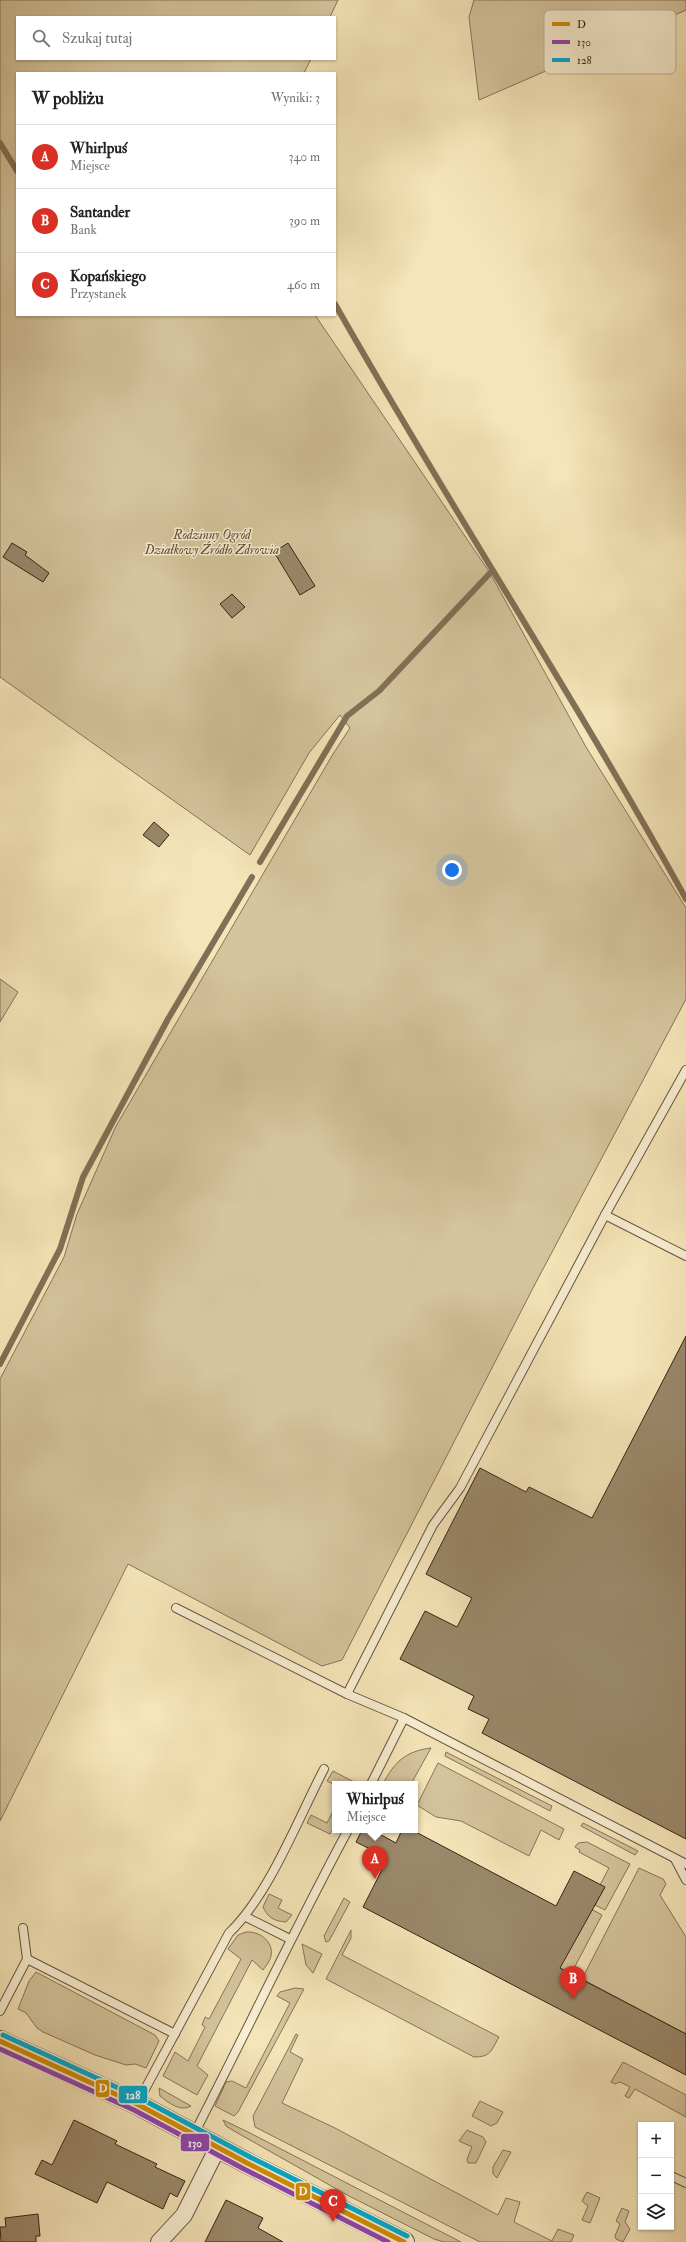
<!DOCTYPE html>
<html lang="pl">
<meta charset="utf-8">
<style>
:root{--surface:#fff;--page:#f6f6f6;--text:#202124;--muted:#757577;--line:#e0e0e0;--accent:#d93025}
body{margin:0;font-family:"IM FELL Double Pica",serif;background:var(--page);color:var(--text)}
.controls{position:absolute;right:12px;bottom:12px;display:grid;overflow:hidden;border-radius:0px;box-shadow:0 1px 3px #0004}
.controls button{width:36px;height:36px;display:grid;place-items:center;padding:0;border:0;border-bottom:1px solid var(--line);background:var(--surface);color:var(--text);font:20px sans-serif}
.you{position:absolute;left:452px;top:870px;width:14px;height:14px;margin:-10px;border:3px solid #fff;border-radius:50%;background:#1a73e8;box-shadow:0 0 0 6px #1a73e833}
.badge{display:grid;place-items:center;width:26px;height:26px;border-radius:50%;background:var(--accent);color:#fff;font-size:13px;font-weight:700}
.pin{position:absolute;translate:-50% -33px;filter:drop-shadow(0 1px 2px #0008)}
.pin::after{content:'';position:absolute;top:21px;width:14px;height:12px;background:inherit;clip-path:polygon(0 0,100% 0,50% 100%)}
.popup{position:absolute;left:332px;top:1781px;width:86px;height:52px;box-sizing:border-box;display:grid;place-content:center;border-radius:0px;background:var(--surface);filter:drop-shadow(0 1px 3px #0005);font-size:13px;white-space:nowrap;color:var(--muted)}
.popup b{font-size:15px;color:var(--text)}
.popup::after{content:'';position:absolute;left:50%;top:100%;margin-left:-8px;border:8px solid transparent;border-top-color:var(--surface)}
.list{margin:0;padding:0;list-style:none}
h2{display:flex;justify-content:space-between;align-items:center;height:52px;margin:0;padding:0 16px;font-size:17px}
h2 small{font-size:13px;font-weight:400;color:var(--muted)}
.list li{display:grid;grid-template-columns:26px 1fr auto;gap:12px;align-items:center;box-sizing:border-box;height:64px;padding:0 16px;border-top:1px solid var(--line)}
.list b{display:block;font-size:15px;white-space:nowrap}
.list p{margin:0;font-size:13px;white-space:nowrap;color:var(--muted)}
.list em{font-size:13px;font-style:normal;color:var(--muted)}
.icon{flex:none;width:22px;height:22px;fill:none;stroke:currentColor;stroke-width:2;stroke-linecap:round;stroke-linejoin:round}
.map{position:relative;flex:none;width:686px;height:2242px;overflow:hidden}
.search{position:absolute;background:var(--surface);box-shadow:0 1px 3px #0004;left:16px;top:16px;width:320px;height:44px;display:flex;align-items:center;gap:10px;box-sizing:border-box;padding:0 14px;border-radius:0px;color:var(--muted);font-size:15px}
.panel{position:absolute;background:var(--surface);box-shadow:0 1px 3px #0004;left:16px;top:72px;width:320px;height:244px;border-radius:0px}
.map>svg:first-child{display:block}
</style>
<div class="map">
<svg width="686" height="2242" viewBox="0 0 686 2242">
<rect width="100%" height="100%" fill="#f5e5b8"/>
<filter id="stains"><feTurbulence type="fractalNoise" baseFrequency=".005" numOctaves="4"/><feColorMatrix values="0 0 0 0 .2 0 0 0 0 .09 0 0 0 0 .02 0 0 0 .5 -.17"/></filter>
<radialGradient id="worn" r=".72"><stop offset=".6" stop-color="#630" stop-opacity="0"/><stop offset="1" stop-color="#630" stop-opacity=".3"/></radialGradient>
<g fill="#d5c49c" stroke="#867459">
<polygon points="0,0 338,0 330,17 17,17 17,59 311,59 304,73 17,73 17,315 315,315 490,573 586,747 686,908 686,999 533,1288 342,1660 322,1666 128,1564 0,1821 0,1379 64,1257 77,1214 116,1126 333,754 350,728 340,715 309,753 250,855 0,677"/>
<polygon points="474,0 686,0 686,10 479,100 469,17"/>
<polygon points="0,979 18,992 0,1022"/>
<path d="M 431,1748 L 411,1784 L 383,1784 C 394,1762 406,1751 431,1748 Z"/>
<polygon points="446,1752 552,1806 550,1811 445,1756"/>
<polygon points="438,1763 564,1829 559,1840 541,1830 529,1856 461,1821 436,1817 417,1805"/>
<polygon points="333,1771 356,1783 355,1784 335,1785 327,1781"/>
<polygon points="335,1807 335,1826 330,1834 307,1823 311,1815 327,1823"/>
<polygon points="583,1823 638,1851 635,1855 581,1826"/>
<polygon points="587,1842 630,1864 605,1910 595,1905 604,1888 600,1885 609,1868 579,1852 580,1850 575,1847 578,1843"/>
<polygon points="639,1868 663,1879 666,1884 660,1895 686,1937 686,2034 582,1979"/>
<path d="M 269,1894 L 282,1900 L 278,1908 L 292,1915 L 286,1922 C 274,1921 268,1918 263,1907 Z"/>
<polygon points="344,1898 350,1902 329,1941 326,1942 324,1936"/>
<polygon points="593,1910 602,1915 571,1974 558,1967 590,1911"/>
<path d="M 351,1930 L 351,1938 L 342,1955 L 499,2037 C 491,2051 491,2057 474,2057 L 326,1979 Z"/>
<path d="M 246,1932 C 259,1931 274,1941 271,1956 C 270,1961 266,1966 263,1970 L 252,1960 L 197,2066 L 208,2075 L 197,2095 L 163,2076 L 175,2052 L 188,2061 L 205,2027 L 202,2025 L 205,2017 L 209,2019 L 241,1959 L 228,1949 L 238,1935 Z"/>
<polygon points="302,1944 322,1954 313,1973 306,1965"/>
<polygon points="36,1972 155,2035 159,2041 146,2068 135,2064 126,2065 95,2055 43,2032 37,2028 26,2013 18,2009 29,1981"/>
<polygon points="295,1988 304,1989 238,2112 234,2116 215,2106 226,2082 232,2081 246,2088 290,2003 277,1996 280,1992"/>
<polygon points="296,2034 298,2035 290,2052 303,2059 282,2103 335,2128 498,2215 506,2198 520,2202 514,2222 552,2241 558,2229 574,2235 571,2242 480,2242 255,2127 253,2116"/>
<polygon points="623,2062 686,2095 686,2117 635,2089 629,2098 625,2096 630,2087 620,2082 615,2084 611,2082"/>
<path d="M 159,2088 L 191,2106 C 180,2112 169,2103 160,2096 Z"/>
<polygon points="480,2101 503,2112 497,2123 491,2126 472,2116"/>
<polygon points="223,2120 248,2132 461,2242 444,2242 434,2239 349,2196 234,2131 226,2126"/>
<polygon points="467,2130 483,2137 486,2142 476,2163 468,2163 467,2159 472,2147 459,2141"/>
<polygon points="503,2150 511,2152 497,2178 493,2174 493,2167"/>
<polygon points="587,2192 600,2198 590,2223 582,2220 588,2206 582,2201"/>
<polygon points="622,2208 629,2211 625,2222 630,2229 623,2242 616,2239 615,2236 620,2224 616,2221"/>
</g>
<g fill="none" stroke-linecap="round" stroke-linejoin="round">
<g stroke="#827056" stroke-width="6">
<polyline points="0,143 17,171"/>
<path d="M 335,304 C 448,504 575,697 686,899"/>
<polyline points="260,862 347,716 379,691 492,571"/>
<polyline points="0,1364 60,1249 83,1177 168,1019 252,877"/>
</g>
</g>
<g fill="#9a886a" stroke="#372316">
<polygon points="12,543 27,552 25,555 49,573 43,582 3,557"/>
<polygon points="288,543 315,586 300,595 274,552"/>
<polygon points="232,594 245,607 232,618 220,604"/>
<polygon points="154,822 169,835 159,847 143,835"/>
<polygon points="686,1336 686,1839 482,1733 489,1719 468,1709 474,1696 400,1659 425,1611 457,1627 472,1598 426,1574 480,1468 526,1492 529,1487 592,1518"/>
<polygon points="362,1830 372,1830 396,1843 402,1830 412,1830 556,1906 574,1871 605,1887 560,1968 686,2034 686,2075 363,1907 388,1858 356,1842"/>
<polygon points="74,2120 117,2141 115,2144 157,2164 155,2167 185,2181 177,2197 170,2193 163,2209 107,2182 97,2203 35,2174 42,2160 52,2165"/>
<polygon points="226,2200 263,2218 258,2228 283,2242 205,2242"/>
<polygon points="38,2214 40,2236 36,2236 36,2242 1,2242 0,2227 6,2227 5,2218"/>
</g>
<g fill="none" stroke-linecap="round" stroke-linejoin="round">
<defs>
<g id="service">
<polyline points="686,1070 605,1215 460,1488 433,1525 347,1694 404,1718 686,1864"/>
<polyline points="605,1215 686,1256"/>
<polyline points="176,1608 347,1694"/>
<polyline points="371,1784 404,1718"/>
<polyline points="675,1859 686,1880"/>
<polyline points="246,1917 290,1939"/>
<polyline points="27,1959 175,2034"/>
<polyline points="0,2011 27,1959 23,1928"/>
<path d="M 137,2104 L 229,1933 C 269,1895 298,1819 324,1769"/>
<path d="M 194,2134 C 246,2033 294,1930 348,1830"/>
<polyline points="671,2176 686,2183"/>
</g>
<polyline id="minor" points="159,2242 184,2215 218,2147"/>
<polyline id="tertiary" points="0,2041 137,2104 247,2163 404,2242"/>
</defs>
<use href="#service" stroke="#66543e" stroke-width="10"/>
<use href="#minor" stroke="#66543e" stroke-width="18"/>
<use href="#tertiary" stroke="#66543e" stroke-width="22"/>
<use href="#service" stroke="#f8eed1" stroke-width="8"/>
<use href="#minor" stroke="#f8eed1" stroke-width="16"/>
<use href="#tertiary" stroke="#f8eed1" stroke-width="20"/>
<defs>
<polyline id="bus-1" points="0,2041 137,2104 247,2163 404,2242"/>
<polyline id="bus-2" points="0,2049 134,2110 244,2169 388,2242"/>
<polyline id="bus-3" points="3,2035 140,2098 250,2157 407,2236"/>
</defs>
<use href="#bus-1" stroke="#f8eed1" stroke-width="8"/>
<use href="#bus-2" stroke="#f8eed1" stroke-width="8"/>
<use href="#bus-3" stroke="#f8eed1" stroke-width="8"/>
<use href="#bus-1" stroke="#d18c04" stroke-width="5"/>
<use href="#bus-2" stroke="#8e44ad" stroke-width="5"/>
<use href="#bus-3" stroke="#00a9ce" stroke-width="5"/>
</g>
<g text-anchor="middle" stroke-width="3" stroke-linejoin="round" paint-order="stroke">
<g font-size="13" font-style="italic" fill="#5e4b38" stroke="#f8eed1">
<text x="212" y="539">Rodzinny Ogród<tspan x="212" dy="15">Działkowy Źródło Zdrowia</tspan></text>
</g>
</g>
<rect x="544" y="10" width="132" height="64" rx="6" fill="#f8eed1" stroke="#beb199" stroke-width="1"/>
<rect x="552" y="22" width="18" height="4" fill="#d18c04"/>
<rect x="552" y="40" width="18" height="4" fill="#8e44ad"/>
<rect x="552" y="58" width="18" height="4" fill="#00a9ce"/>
<g font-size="11" fill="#372316">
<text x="577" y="28">D</text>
<text x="577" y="46">130</text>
<text x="577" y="64">128</text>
</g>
<g stroke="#f8eed1" stroke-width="1.5">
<rect x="95" y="2079" width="15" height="19" rx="4" fill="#d18c04"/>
<rect x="118" y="2085" width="30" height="19" rx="4" fill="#00a9ce"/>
<rect x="180" y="2133" width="30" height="19" rx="4" fill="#8e44ad"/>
<rect x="295" y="2182" width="16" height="19" rx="4" fill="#d18c04"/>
</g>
<g font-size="11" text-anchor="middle" font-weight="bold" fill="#fff">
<text x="103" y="2092">D</text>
<text x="133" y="2099">128</text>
<text x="195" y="2147">130</text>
<text x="303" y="2195">D</text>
</g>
<rect width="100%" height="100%" filter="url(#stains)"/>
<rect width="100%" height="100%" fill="url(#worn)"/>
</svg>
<div class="controls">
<button>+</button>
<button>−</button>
<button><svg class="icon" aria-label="layers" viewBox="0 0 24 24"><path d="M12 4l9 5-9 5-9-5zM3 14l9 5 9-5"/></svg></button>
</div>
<div class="you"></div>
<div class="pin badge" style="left:375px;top:1879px">A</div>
<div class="popup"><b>Whirlpuś</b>Miejsce</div>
<div class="pin badge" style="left:573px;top:1999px">B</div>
<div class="pin badge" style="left:333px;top:2222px">C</div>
<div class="search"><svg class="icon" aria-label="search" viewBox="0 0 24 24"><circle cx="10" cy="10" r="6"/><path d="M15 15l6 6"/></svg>Szukaj tutaj</div>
<section class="panel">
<h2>W pobliżu<small>Wyniki: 3</small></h2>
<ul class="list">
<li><span class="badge">A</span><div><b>Whirlpuś</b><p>Miejsce</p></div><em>340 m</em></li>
<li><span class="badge">B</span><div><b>Santander</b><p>Bank</p></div><em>390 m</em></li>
<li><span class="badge">C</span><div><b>Kopańskiego</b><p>Przystanek</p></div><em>460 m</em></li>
</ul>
</section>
</div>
